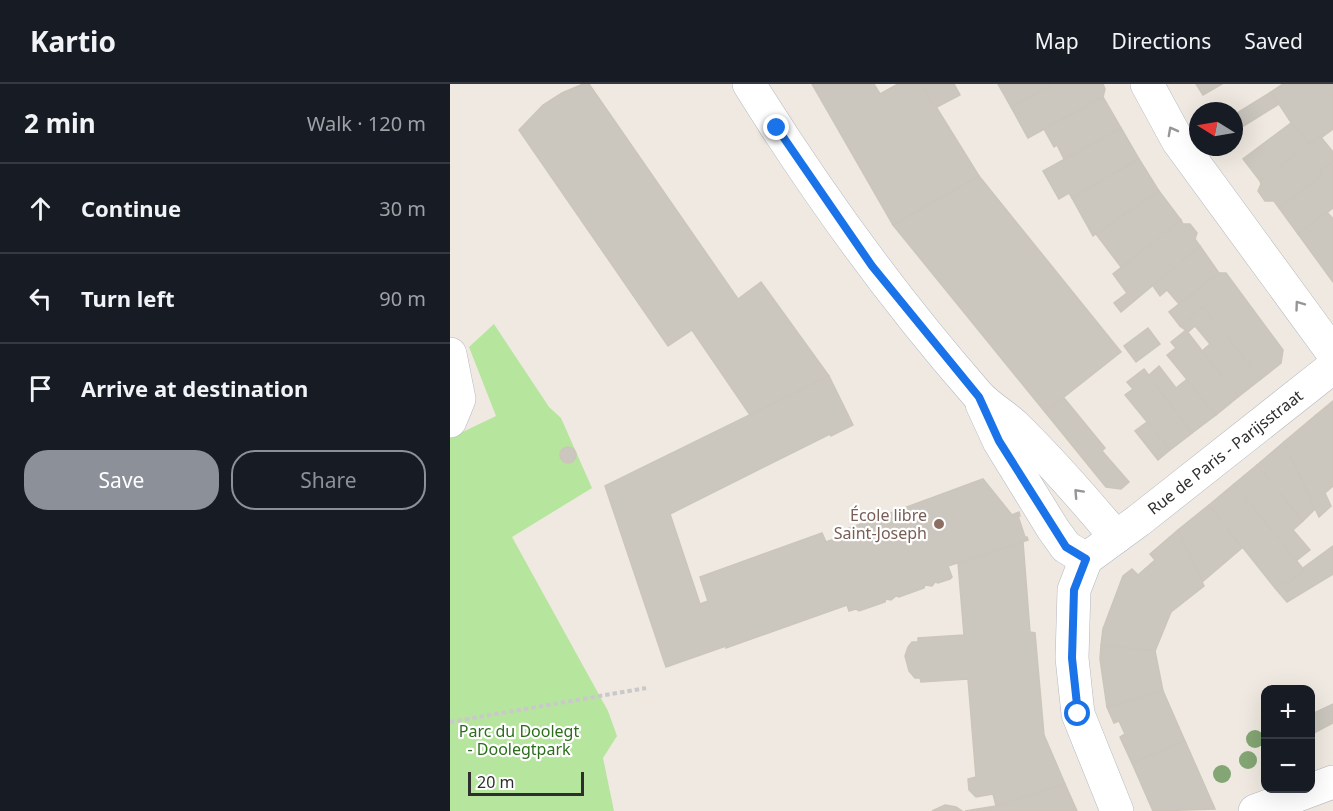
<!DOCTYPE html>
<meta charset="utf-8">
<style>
:root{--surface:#171b24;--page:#242831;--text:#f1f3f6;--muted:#9ea1a6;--line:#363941;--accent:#8c9099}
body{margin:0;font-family:"Noto Sans",sans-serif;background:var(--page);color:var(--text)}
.controls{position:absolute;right:18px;bottom:18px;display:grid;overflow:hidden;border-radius:12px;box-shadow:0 6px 24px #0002}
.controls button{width:54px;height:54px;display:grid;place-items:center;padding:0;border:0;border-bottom:2px solid var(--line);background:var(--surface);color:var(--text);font:30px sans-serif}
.compass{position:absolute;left:739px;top:18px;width:54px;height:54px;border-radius:50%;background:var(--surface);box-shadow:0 6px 24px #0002;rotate:281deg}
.scale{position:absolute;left:18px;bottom:15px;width:116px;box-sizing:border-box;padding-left:6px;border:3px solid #2e2e2e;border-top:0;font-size:16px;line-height:21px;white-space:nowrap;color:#2e2e2e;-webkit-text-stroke:4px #fff;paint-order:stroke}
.stop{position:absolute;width:18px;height:18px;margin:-14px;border:4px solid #1a73e8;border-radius:50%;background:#fff}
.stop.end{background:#1a73e8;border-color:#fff;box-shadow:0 2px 6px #0008}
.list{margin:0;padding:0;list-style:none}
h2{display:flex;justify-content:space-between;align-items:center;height:78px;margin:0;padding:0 24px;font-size:26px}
h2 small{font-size:20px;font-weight:400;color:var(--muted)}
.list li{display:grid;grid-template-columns:39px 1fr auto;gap:18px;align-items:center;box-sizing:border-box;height:90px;padding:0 24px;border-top:2px solid var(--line)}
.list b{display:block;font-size:22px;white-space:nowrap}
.list em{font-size:20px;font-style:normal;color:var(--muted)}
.actions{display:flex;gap:12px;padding:18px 24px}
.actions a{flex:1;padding:14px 0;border:2px solid var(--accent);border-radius:24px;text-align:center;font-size:21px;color:var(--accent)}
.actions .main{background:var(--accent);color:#fff}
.icon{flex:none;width:33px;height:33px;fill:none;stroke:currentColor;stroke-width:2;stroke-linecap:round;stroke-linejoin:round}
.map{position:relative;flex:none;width:883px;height:727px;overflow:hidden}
header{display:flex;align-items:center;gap:36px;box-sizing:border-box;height:84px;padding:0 30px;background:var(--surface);border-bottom:2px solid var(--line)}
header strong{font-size:28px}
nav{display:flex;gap:33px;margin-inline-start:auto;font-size:21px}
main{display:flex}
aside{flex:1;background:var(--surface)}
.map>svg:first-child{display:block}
</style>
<header>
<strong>Kartio</strong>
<nav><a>Map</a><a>Directions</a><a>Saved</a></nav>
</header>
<main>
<aside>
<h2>2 min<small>Walk · 120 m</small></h2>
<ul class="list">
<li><svg class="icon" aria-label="ahead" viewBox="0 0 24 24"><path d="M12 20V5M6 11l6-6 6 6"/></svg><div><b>Continue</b></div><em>30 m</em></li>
<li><svg class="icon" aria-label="left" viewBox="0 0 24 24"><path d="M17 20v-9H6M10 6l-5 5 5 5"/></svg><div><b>Turn left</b></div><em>90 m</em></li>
<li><svg class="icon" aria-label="arrive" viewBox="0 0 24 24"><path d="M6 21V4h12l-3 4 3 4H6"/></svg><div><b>Arrive at destination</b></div></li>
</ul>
<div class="actions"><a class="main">Save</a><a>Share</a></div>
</aside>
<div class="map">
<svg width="883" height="727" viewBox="0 0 883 727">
<rect width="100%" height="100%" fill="#efe9e1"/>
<polygon fill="#b6e59e" points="44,240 99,323 111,334 142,404 62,453 158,627 167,652 153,674 164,727 0,727 0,354 46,332 19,263"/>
<g fill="#cbc7bf" stroke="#cbc5ba" stroke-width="1.5">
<polygon points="133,0 139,0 288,215 311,198 379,292 300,331 242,246 218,262 69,46 93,21 112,9"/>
<polygon points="362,0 424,0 430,10 448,0 472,0 529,92 443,141"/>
<polygon points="472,0 504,0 510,11 485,24"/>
<polygon points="548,0 603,0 561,23"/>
<polygon points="603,0 653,0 655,5 653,13 578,54 561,23"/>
<polygon points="746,0 772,0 753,11"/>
<polygon points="833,0 883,0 883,45 860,62 848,44 846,46 821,8"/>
<polygon points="821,8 829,20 784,48 784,31"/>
<polygon points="653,13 671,44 614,75 607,61 604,63 594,45"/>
<polygon points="841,39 846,46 848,44 860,62 810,97 793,75"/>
<polygon points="671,44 689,75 622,114 619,109 609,115 593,87"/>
<polygon points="870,52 883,68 883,77 869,88 872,92 829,124 824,117 815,117 808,107 811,100 810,97"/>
<polygon points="689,75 709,107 643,152 622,114"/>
<polygon points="883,77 883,124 848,150 829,124 872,92 869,88"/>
<polygon points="529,92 671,268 595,328 443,141"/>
<polygon points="709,107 731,136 671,183 646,150"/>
<polygon points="877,128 883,135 883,198 848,150"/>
<polygon points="731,136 733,140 740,140 747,149 745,155 750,162 671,228 664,219 677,209 663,190"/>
<polygon points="750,162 769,189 729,220 717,206 710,212 703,202"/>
<polygon points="769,189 776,189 833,266 831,279 811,295 753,223 730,242 719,228"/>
<polygon points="753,223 811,295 788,313 752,267 760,260 745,242 738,248 730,242"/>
<polygon points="698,244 710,260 686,278 674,262"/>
<polygon points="736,246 788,313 766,331 717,271 726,264 721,258"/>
<polygon points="709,282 726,304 736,296 766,331 742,349 699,291"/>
<polygon points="694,285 742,349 720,366 675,311 683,305 677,298"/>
<polygon points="379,292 403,341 381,352 380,350 220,430 250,520 258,517 250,493 372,449 376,458 387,454 386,449 533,395 562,431 569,428 570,432 568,432 575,453 577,453 578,456 498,482 502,493 500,495 488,499 485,498 482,502 475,501 474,504 449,513 446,512 441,516 436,515 435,518 409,527 406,525 399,527 397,521 276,564 276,562 216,583 155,402"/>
<polygon points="614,314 655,364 652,367 679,398 671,405 656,403 595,328"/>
<polygon points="883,317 883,351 866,331"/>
<polygon points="866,331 883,351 883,402 875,409 881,422 869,433 834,358"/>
<polygon points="697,338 720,366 708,376 685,347"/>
<polygon points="834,358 865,425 853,437 807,381"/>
<circle cx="118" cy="371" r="8"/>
<polygon points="807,381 853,437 843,446 860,466 846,477 784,400"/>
<polygon points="784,400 854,486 835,501 832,498 825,504 759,421"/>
<polygon points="759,421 792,464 752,498 728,446"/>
<polygon points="728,446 754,502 721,528 705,567 651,561 653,545 673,492 682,485 688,491 705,476 700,470"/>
<polygon points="573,458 580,548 585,549 594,651 615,700 546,722 543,710 526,713 519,706 518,695 526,693 518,595 471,598 470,594 465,594 459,587 455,572 458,563 462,558 468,558 468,554 514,551 508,479"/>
<polygon points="883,462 883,490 837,518 825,504 832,498 835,501 854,486 853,484"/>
<polygon points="651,561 705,567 713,607 657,623 650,575"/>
<polygon points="713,607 735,657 682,679 670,653 675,650 669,637 664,639 657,623"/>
<polygon points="883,620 883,639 860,651 860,631"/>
<polygon points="735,657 765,725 703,727 682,679"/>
<polygon points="615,700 627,727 515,727 546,722"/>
<polygon points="495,721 506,723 512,727 482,727"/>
</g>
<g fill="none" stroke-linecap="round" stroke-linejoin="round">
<defs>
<g id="minor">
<path d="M 299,0 C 367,109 443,214 527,310 C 538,323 554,331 565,342 C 601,377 634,415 666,453"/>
<polyline points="697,0 728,57 883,269"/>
<polyline points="0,270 9,315 0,337"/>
<polyline points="532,320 549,357 603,445 616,463 636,475"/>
<polyline points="667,727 628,630 622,574 624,506 636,475 688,437 883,283"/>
<polyline points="805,727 883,698"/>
</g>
</defs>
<use href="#minor" stroke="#b4b7c1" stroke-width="34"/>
<polyline stroke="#c9c9c9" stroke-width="4" stroke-dasharray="4.5 3" stroke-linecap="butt" points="0,638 196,604"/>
<use href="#minor" stroke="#fff" stroke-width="33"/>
</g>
<g fill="#84a574">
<circle cx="805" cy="655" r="9"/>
<circle cx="798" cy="676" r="9"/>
<circle cx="772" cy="690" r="9"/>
</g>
<defs><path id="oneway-chevron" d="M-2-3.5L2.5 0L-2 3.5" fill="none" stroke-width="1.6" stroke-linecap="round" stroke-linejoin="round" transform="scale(1.5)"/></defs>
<g stroke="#969696">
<use href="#oneway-chevron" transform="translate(722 47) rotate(-118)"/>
<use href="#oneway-chevron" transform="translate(849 221) rotate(-126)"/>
<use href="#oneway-chevron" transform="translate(628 409) rotate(-133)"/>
</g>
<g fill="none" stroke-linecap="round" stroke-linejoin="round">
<polyline stroke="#1a73e8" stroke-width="8" points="327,44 422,182 529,313 549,357 616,463 636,475 624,506 622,574 628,630"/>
</g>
<circle fill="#8d6e63" stroke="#fff" stroke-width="2" cx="489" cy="440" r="6"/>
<g text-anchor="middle" stroke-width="4.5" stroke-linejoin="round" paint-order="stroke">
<g font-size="16" fill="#2e2e2e" stroke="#fff">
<text transform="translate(775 368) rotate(-38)" y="6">Rue de Paris - Parijsstraat</text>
</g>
<g font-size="16" fill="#785e54" stroke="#fff" text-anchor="end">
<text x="477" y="437">École libre<tspan x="477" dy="18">Saint-Joseph</tspan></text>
</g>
<g font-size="16" fill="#2c6e1b" stroke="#fff">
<text x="69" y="653">Parc du Doolegt<tspan x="69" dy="18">- Doolegtpark</tspan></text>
</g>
</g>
</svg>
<div class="controls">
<button>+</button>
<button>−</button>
</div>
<svg class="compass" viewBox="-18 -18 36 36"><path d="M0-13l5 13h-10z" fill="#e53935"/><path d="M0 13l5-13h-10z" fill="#9ea1a6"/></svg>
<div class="scale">20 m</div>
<div class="stop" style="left:628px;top:630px"></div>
<div class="stop end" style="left:327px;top:44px"></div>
</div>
</main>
